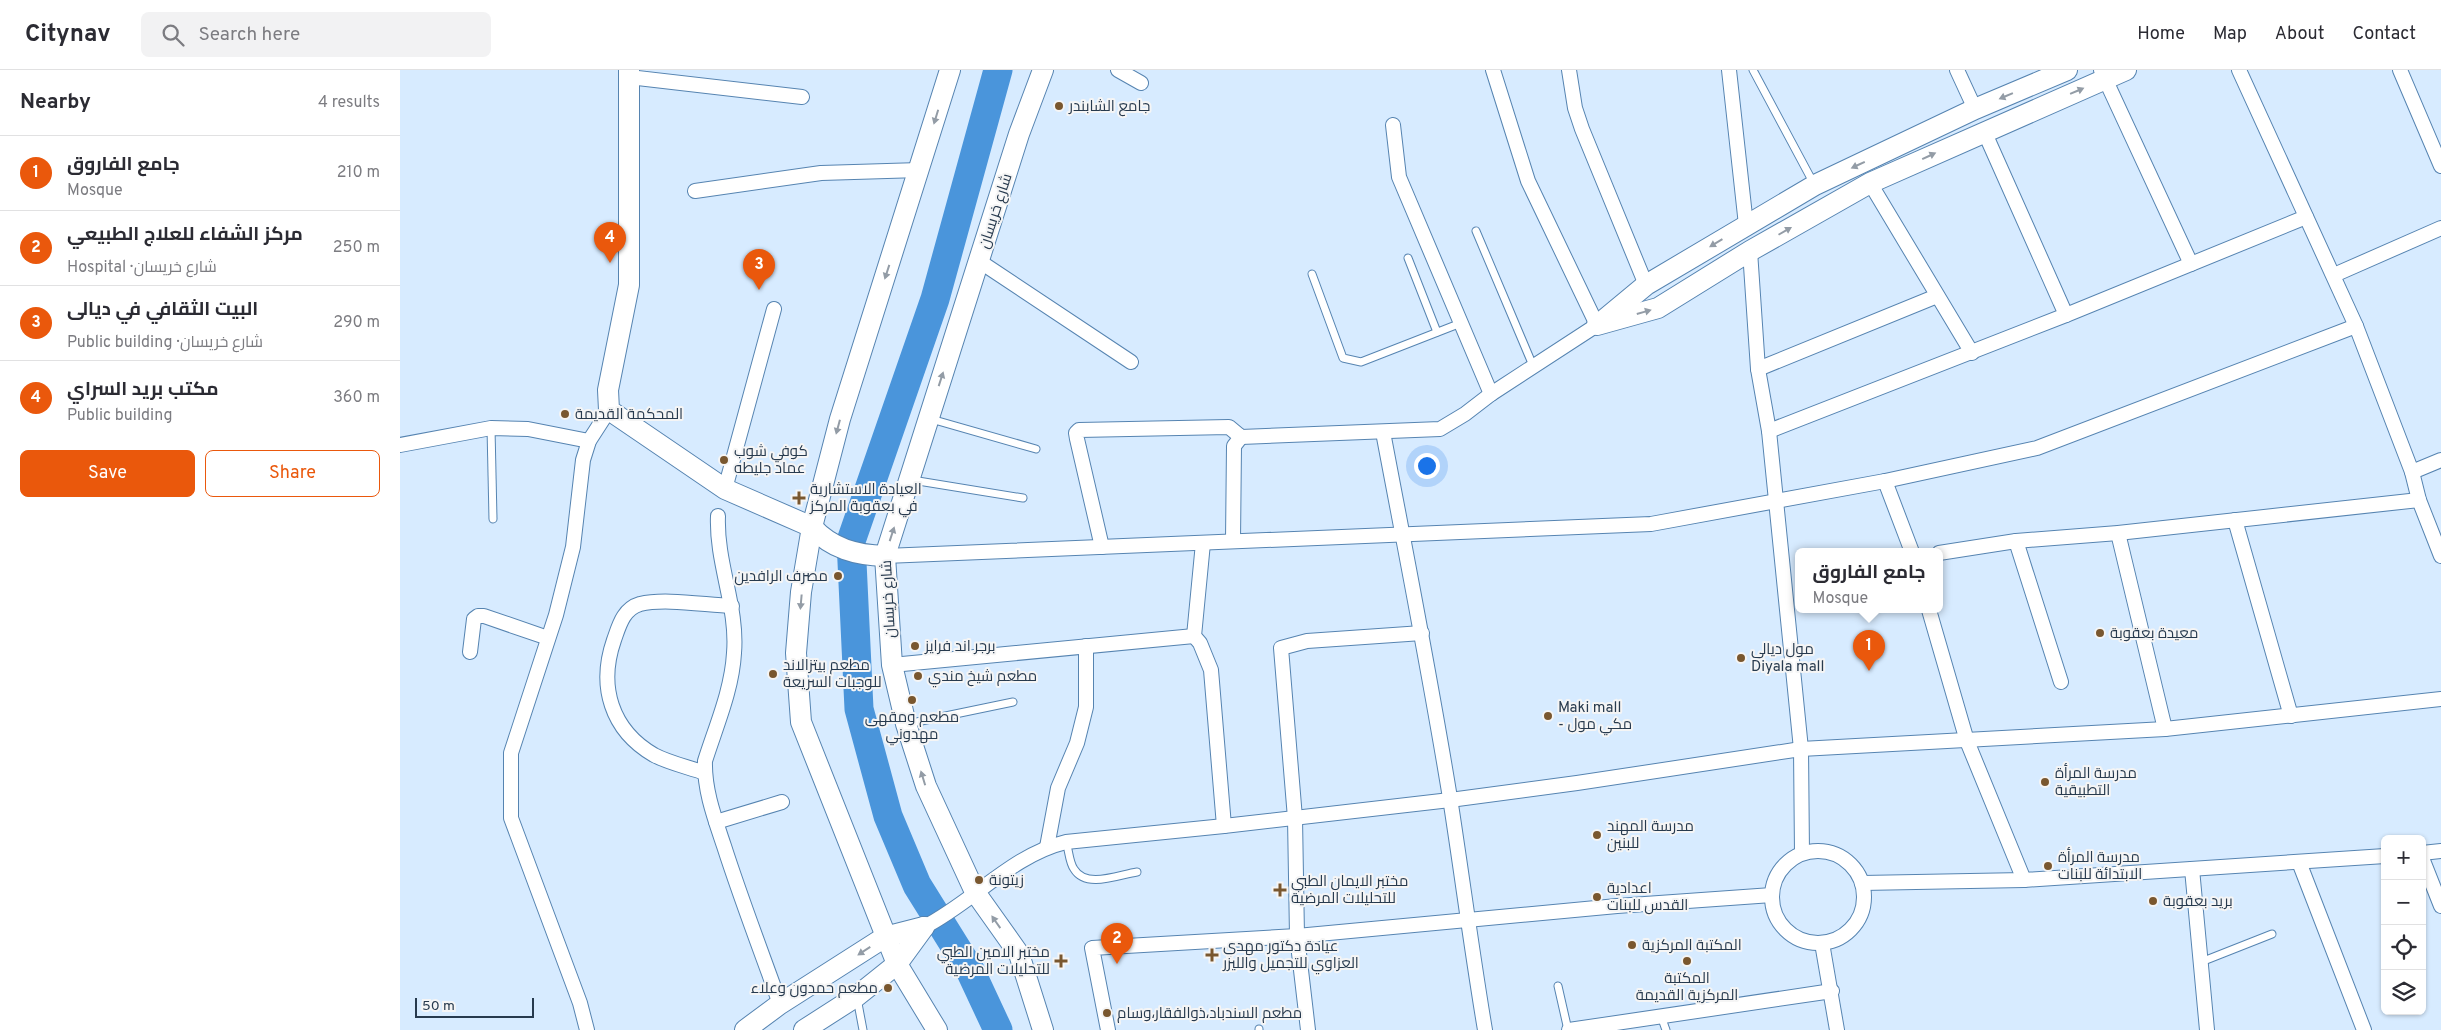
<!DOCTYPE html>
<meta charset="utf-8">
<style>
:root{--surface:#fff;--page:#f2f2f3;--text:#2b2b33;--muted:#7c7c81;--line:#e1e1e2;--accent:#ea580c}
body{margin:0;font-family:Overpass,Cairo,sans-serif;background:var(--page);color:var(--text)}
.controls{position:absolute;right:15px;bottom:15px;display:grid;overflow:hidden;border-radius:8px;box-shadow:0 1px 4px #0004}
.controls button{width:45px;height:45px;display:grid;place-items:center;padding:0;border:0;border-bottom:1px solid var(--line);background:var(--surface);color:var(--text);font:25px sans-serif}
.scale{position:absolute;left:15px;bottom:12px;width:119px;box-sizing:border-box;padding-left:5px;border:2px solid #273a4e;border-top:0;font-size:14px;line-height:18px;white-space:nowrap;color:#273a4e;-webkit-text-stroke:4px #f5f5f5;paint-order:stroke}
.you{position:absolute;left:1026px;top:395px;width:18px;height:18px;margin:-12px;border:4px solid #fff;border-radius:50%;background:#1a73e8;box-shadow:0 0 0 8px #1a73e833}
.badge{display:grid;place-items:center;width:32px;height:32px;border-radius:50%;background:var(--accent);color:#fff;font-size:16px;font-weight:700}
.pin{position:absolute;translate:-50% -41px;filter:drop-shadow(0 1px 2px #0008)}
.pin::after{content:'';position:absolute;top:26px;width:18px;height:15px;background:inherit;clip-path:polygon(0 0,100% 0,50% 100%)}
.popup{position:absolute;left:1395px;top:478px;width:148px;height:65px;box-sizing:border-box;display:grid;place-content:center;border-radius:8px;background:var(--surface);filter:drop-shadow(0 1px 4px #0005);font-size:16px;white-space:nowrap;color:var(--muted)}
.popup b{font-size:19px;color:var(--text)}
.popup::after{content:'';position:absolute;left:50%;top:100%;margin-left:-10px;border:10px solid transparent;border-top-color:var(--surface)}
.list{margin:0;padding:0;list-style:none}
h2{display:flex;justify-content:space-between;align-items:center;height:65px;margin:0;padding:0 20px;font-size:21px}
h2 small{font-size:16px;font-weight:400;color:var(--muted)}
.list li{display:grid;grid-template-columns:32px 1fr auto;gap:15px;align-items:center;box-sizing:border-box;height:75px;padding:0 20px;border-top:1px solid var(--line)}
.list b{display:block;font-size:19px;white-space:nowrap}
.list p{margin:0;font-size:16px;white-space:nowrap;color:var(--muted)}
.list em{font-size:16px;font-style:normal;color:var(--muted)}
.actions{display:flex;gap:10px;padding:15px 20px}
.actions a{flex:1;padding:11px 0;border:1px solid var(--accent);border-radius:8px;text-align:center;font-size:18px;color:var(--accent)}
.actions .main{background:var(--accent);color:#fff}
.icon{flex:none;width:28px;height:28px;fill:none;stroke:currentColor;stroke-width:2;stroke-linecap:round;stroke-linejoin:round}
.map{position:relative;flex:none;width:2041px;height:960px;overflow:hidden}
header{display:flex;align-items:center;gap:30px;box-sizing:border-box;height:70px;padding:0 25px;background:var(--surface);border-bottom:1px solid var(--line)}
header strong{font-size:24px}
nav{display:flex;gap:28px;margin-inline-start:auto;font-size:18px}
.search{width:350px;height:45px;background:var(--page);display:flex;align-items:center;gap:12px;box-sizing:border-box;padding:0 18px;border-radius:8px;color:var(--muted);font-size:19px}
main{display:flex}
aside{flex:1;background:var(--surface)}
.map>svg:first-child{display:block}
</style>
<header>
<strong>Citynav</strong>
<div class="search"><svg class="icon" aria-label="search" viewBox="0 0 24 24"><circle cx="10" cy="10" r="6"/><path d="M15 15l6 6"/></svg>Search here</div>
<nav><a>Home</a><a>Map</a><a>About</a><a>Contact</a></nav>
</header>
<main>
<aside>
<h2>Nearby<small>4 results</small></h2>
<ul class="list">
<li><span class="badge">1</span><div><b>جامع الفاروق</b><p>Mosque</p></div><em>210 m</em></li>
<li><span class="badge">2</span><div><b>مركز الشفاء للعلاج الطبيعي</b><p>Hospital · شارع خريسان</p></div><em>250 m</em></li>
<li><span class="badge">3</span><div><b>البيت الثقافي في ديالى</b><p>Public building · شارع خريسان</p></div><em>290 m</em></li>
<li><span class="badge">4</span><div><b>مكتب بريد السراي</b><p>Public building</p></div><em>360 m</em></li>
</ul>
<div class="actions"><a class="main">Save</a><a>Share</a></div>
</aside>
<div class="map">
<svg width="2041" height="960" viewBox="0 0 2041 960">
<rect width="100%" height="100%" fill="#d7ebff"/>
<g fill="none" stroke-linecap="round" stroke-linejoin="round">
<polyline stroke="#4a95db" stroke-width="29" points="598,0 535,229 451,471 459,639 488,746 517,815 570,900 598,960"/>
<defs>
<g id="lane">
<polyline points="1353,0 1414,114"/>
<polyline points="1076,161 1134,298"/>
<polyline points="1008,188 1037,262"/>
<polyline points="912,204 943,288 961,292 1061,253"/>
<polyline points="531,349 636,379"/>
<polyline points="91,358 93,449"/>
<polyline points="512,410 623,428"/>
<polyline points="507,654 613,632"/>
<path d="M 666,772 C 669,780 669,792 674,799 C 686,819 718,805 737,802"/>
<polyline points="1801,892 1872,864"/>
<polyline points="1158,916 1168,960"/>
<polyline points="457,928 463,960"/>
<polyline points="1261,946 1266,960"/>
<polyline points="859,960 859,959"/>
</g>
<g id="street">
<polyline points="718,0 741,13"/>
<polyline points="1169,0 1175,38 1182,59 1246,215"/>
<polyline points="1329,0 1346,155"/>
<polyline points="1557,0 1575,39"/>
<polyline points="1701,0 1791,194"/>
<polyline points="1839,0 1956,256 2012,402 2019,430 2041,486"/>
<polyline points="2000,0 2041,96"/>
<polyline points="229,7 402,27"/>
<polyline points="993,55 999,107 1091,324"/>
<polyline points="1584,61 1666,245"/>
<polyline points="1470,113 1572,283"/>
<polyline points="295,121 421,103 520,100"/>
<polyline points="1350,181 1358,299 1369,361 1401,679 1402,783"/>
<polyline points="579,191 731,292"/>
<polyline points="1934,205 2041,158"/>
<polyline points="1358,299 1537,226"/>
<polyline points="1369,361 1666,245 1906,147"/>
<path d="M 983,362 C 1006,484 1030,605 1050,728 C 1062,805 1072,883 1085,960"/>
<polyline points="0,375 91,358 128,359 189,371"/>
<polyline points="2012,402 2041,390"/>
<polyline points="1485,411 1512,482"/>
<polyline points="325,419 374,239"/>
<path d="M 318,446 C 316,493 338,537 334,583 C 332,620 316,656 305,691 C 304,720 315,749 324,776 C 341,829 361,881 380,934"/>
<polyline points="1835,450 1891,646"/>
<polyline points="1718,463 1765,659"/>
<polyline points="833,470 834,376 841,367"/>
<polyline points="1616,471 1661,612"/>
<polyline points="803,473 794,566 800,573 811,600 824,756"/>
<polyline points="702,477 677,369 676,363 679,360 829,357 841,367 1040,359 1065,344 1091,324 1197,255 1128,111 1093,0"/>
<polyline points="1539,483 1616,471 1718,463 2019,430"/>
<polyline points="485,486 1251,454 1485,411 1637,378 1956,256"/>
<polyline points="1529,540 1567,671 1624,810"/>
<polyline points="70,582 74,549 78,546 84,546 148,568"/>
<polyline points="492,595 794,566"/>
<path d="M 305,703 C 288,697 269,693 254,685 C 211,660 198,616 214,570 C 219,556 223,539 240,534 C 265,528 305,535 332,536"/>
<polyline points="316,752 382,732"/>
<polyline points="647,777 658,718 677,673 686,637 686,576"/>
<circle cx="1418" cy="827" r="46"/>
<polyline points="2022,783 2041,781"/>
<polyline points="2022,788 2041,836"/>
<polyline points="1899,792 1964,960"/>
<polyline points="1792,799 1807,960"/>
<polyline points="1462,813 1624,810 1985,786"/>
<path d="M 524,857 C 573,832 612,785 666,772 L 824,756 L 1050,730 L 1177,713 L 1401,679 L 1765,659 L 2041,629"/>
<polyline points="1422,873 1437,960"/>
<polyline points="187,960 180,933 111,748 111,683 156,545 173,477 183,390 189,371 209,340"/>
<polyline points="708,960 692,878 897,866 1217,836 1372,825"/>
<polyline points="908,960 897,866 895,748 881,578 907,571 1022,563"/>
<polyline points="1169,960 1432,921"/>
</g>
<g id="secondary">
<path d="M 229,0 L 229,215 L 208,320 L 209,340 L 325,419 L 412,457 C 432,479 456,485 485,486"/>
<polyline points="643,0 619,64 485,486 492,595 506,654 526,716 575,822 619,884 643,960"/>
<polyline points="1205,249 1246,215 1415,115 1575,39 1667,0"/>
<polyline points="1197,255 1258,238 1350,181 1470,113 1726,0"/>
<polyline points="345,960 380,934 485,867 524,857"/>
<polyline points="404,960 457,926 497,894 524,857"/>
<polyline points="537,960 497,894 401,652 396,583 401,522 412,457 440,349 550,0"/>
</g>
</defs>
<use href="#lane" stroke="#5684b1" stroke-width="9"/>
<use href="#street" stroke="#5684b1" stroke-width="16"/>
<use href="#secondary" stroke="#5684b1" stroke-width="22"/>
<use href="#lane" stroke="#fff" stroke-width="7"/>
<use href="#street" stroke="#fff" stroke-width="14"/>
<use href="#secondary" stroke="#fff" stroke-width="20"/>
</g>
<defs><path id="oneway-solid" d="M-6-.8H1V-3.2L6.5 0L1 3.2V.8H-6Z" transform="scale(1.25)"/></defs>
<g fill="#939ca6">
<use href="#oneway-solid" transform="translate(1677 21) rotate(-23)"/>
<use href="#oneway-solid" transform="translate(1606 26) rotate(157)"/>
<use href="#oneway-solid" transform="translate(536 47) rotate(107)"/>
<use href="#oneway-solid" transform="translate(1529 86) rotate(-25)"/>
<use href="#oneway-solid" transform="translate(1458 95) rotate(155)"/>
<use href="#oneway-solid" transform="translate(1385 161) rotate(-30)"/>
<use href="#oneway-solid" transform="translate(1316 173) rotate(149)"/>
<use href="#oneway-solid" transform="translate(487 202) rotate(108)"/>
<use href="#oneway-solid" transform="translate(1244 242) rotate(-16)"/>
<use href="#oneway-solid" transform="translate(541 309) rotate(-72)"/>
<use href="#oneway-solid" transform="translate(438 357) rotate(105)"/>
<use href="#oneway-solid" transform="translate(492 464) rotate(-72)"/>
<use href="#oneway-solid" transform="translate(401 532) rotate(95)"/>
<use href="#oneway-solid" transform="translate(523 708) rotate(-107)"/>
<use href="#oneway-solid" transform="translate(596 852) rotate(-125)"/>
<use href="#oneway-solid" transform="translate(464 881) rotate(147)"/>
</g>
<g fill="#79572f" stroke="#f5f5f5" stroke-width="2">
<circle cx="659" cy="36" r="5"/>
<circle cx="165" cy="344" r="5"/>
<circle cx="324" cy="390" r="5"/>
<path d="M396.5 420.5h5v5h5v5h-5v5h-5v-5h-5v-5h5z"/>
<circle cx="438" cy="506" r="5"/>
<circle cx="1700" cy="563" r="5"/>
<circle cx="515" cy="576" r="5"/>
<circle cx="1341" cy="588" r="5"/>
<circle cx="373" cy="604" r="5"/>
<circle cx="518" cy="606" r="5"/>
<circle cx="512" cy="630" r="5"/>
<circle cx="1148" cy="646" r="5"/>
<circle cx="1645" cy="712" r="5"/>
<circle cx="1197" cy="765" r="5"/>
<circle cx="1648" cy="796" r="5"/>
<circle cx="579" cy="810" r="5"/>
<path d="M877.5 812.5h5v5h5v5h-5v5h-5v-5h-5v-5h5z"/>
<circle cx="1197" cy="827" r="5"/>
<circle cx="1753" cy="831" r="5"/>
<circle cx="1232" cy="875" r="5"/>
<path d="M809.5 877.5h5v5h5v5h-5v5h-5v-5h-5v-5h5z"/>
<path d="M658.5 883.5h5v5h5v5h-5v5h-5v-5h-5v-5h5z"/>
<circle cx="1287" cy="891" r="5"/>
<circle cx="488" cy="918" r="5"/>
<circle cx="707" cy="943" r="5"/>
</g>
<g text-anchor="middle" stroke-width="4" stroke-linejoin="round" paint-order="stroke">
<g font-size="15" fill="#273a4e" stroke="#f5f5f5" text-anchor="start">
<text x="669" y="41">جامع الشابندر</text>
<text x="175" y="349">المحكمة القديمة</text>
<text x="334" y="386">كوفي شوب<tspan x="334" dy="17">عماد جليطه</tspan></text>
<text x="410" y="424">العيادة الاستشارية<tspan x="410" dy="17">في بعقوبة المركز</tspan></text>
<text x="428" y="511" text-anchor="end">مصرف الرافدين</text>
<text x="1710" y="568">معيدة بعقوبة</text>
<text x="525" y="581">برجر اند فرايز</text>
<text x="1351" y="584">مول ديالى<tspan x="1351" dy="17">Diyala mall</tspan></text>
<text x="383" y="600">مطعم بيتزالاند<tspan x="383" dy="17">للوجبات السريعة</tspan></text>
<text x="528" y="611">مطعم شيخ مندي</text>
<text x="1158" y="642">Maki mall<tspan x="1158" dy="17">- مكي مول</tspan></text>
<text x="512" y="652" text-anchor="middle">مطعم ومقهى<tspan x="512" dy="17">مهدوني</tspan></text>
<text x="1655" y="708">مدرسة المرأة<tspan x="1655" dy="17">التطبيقية</tspan></text>
<text x="1207" y="761">مدرسة المهند<tspan x="1207" dy="17">للبنين</tspan></text>
<text x="1658" y="792">مدرسة المرأة<tspan x="1658" dy="17">الابتدائة للبنات</tspan></text>
<text x="589" y="815">زيتونة</text>
<text x="891" y="816">مختبر الايمان الطبي<tspan x="891" dy="17">للتحليلات المرضية</tspan></text>
<text x="1207" y="823">اعدادية<tspan x="1207" dy="17">القدس للبنات</tspan></text>
<text x="1763" y="836">بريد بعقوبة</text>
<text x="1242" y="880">المكتبة المركزية</text>
<text x="823" y="881">عيادة دكتور مهدي<tspan x="823" dy="17">العزاوي للتجميل والليزر</tspan></text>
<text x="650" y="887" text-anchor="end">مختبر الامين الطبي<tspan x="650" dy="17">للتحليلات المرضية</tspan></text>
<text x="1287" y="913" text-anchor="middle">المكتبة<tspan x="1287" dy="17">المركزية القديمة</tspan></text>
<text x="478" y="923" text-anchor="end">مطعم حمدون وعلاء</text>
<text x="717" y="948">مطعم السندباد،ذوالفقار،وسام</text>
</g>
<g font-size="15" fill="#273a4e" stroke="#f5f5f5">
<text transform="translate(595 141) rotate(-72)" y="5">شارع خريسان</text>
<text transform="translate(488 529) rotate(-93)" y="5">شارع خريسان</text>
</g>
</g>
</svg>
<div class="controls">
<button>+</button>
<button>−</button>
<button><svg class="icon" aria-label="locate" viewBox="0 0 24 24"><circle cx="12" cy="12" r="6"/><path d="M12 2v4M12 18v4M2 12h4M18 12h4"/></svg></button>
<button><svg class="icon" aria-label="layers" viewBox="0 0 24 24"><path d="M12 4l9 5-9 5-9-5zM3 14l9 5 9-5"/></svg></button>
</div>
<div class="scale">50 m</div>
<div class="you"></div>
<div class="pin badge" style="left:1469px;top:601px">1</div>
<div class="popup"><b>جامع الفاروق</b>Mosque</div>
<div class="pin badge" style="left:717px;top:894px">2</div>
<div class="pin badge" style="left:359px;top:220px">3</div>
<div class="pin badge" style="left:210px;top:193px">4</div>
</div>
</main>
